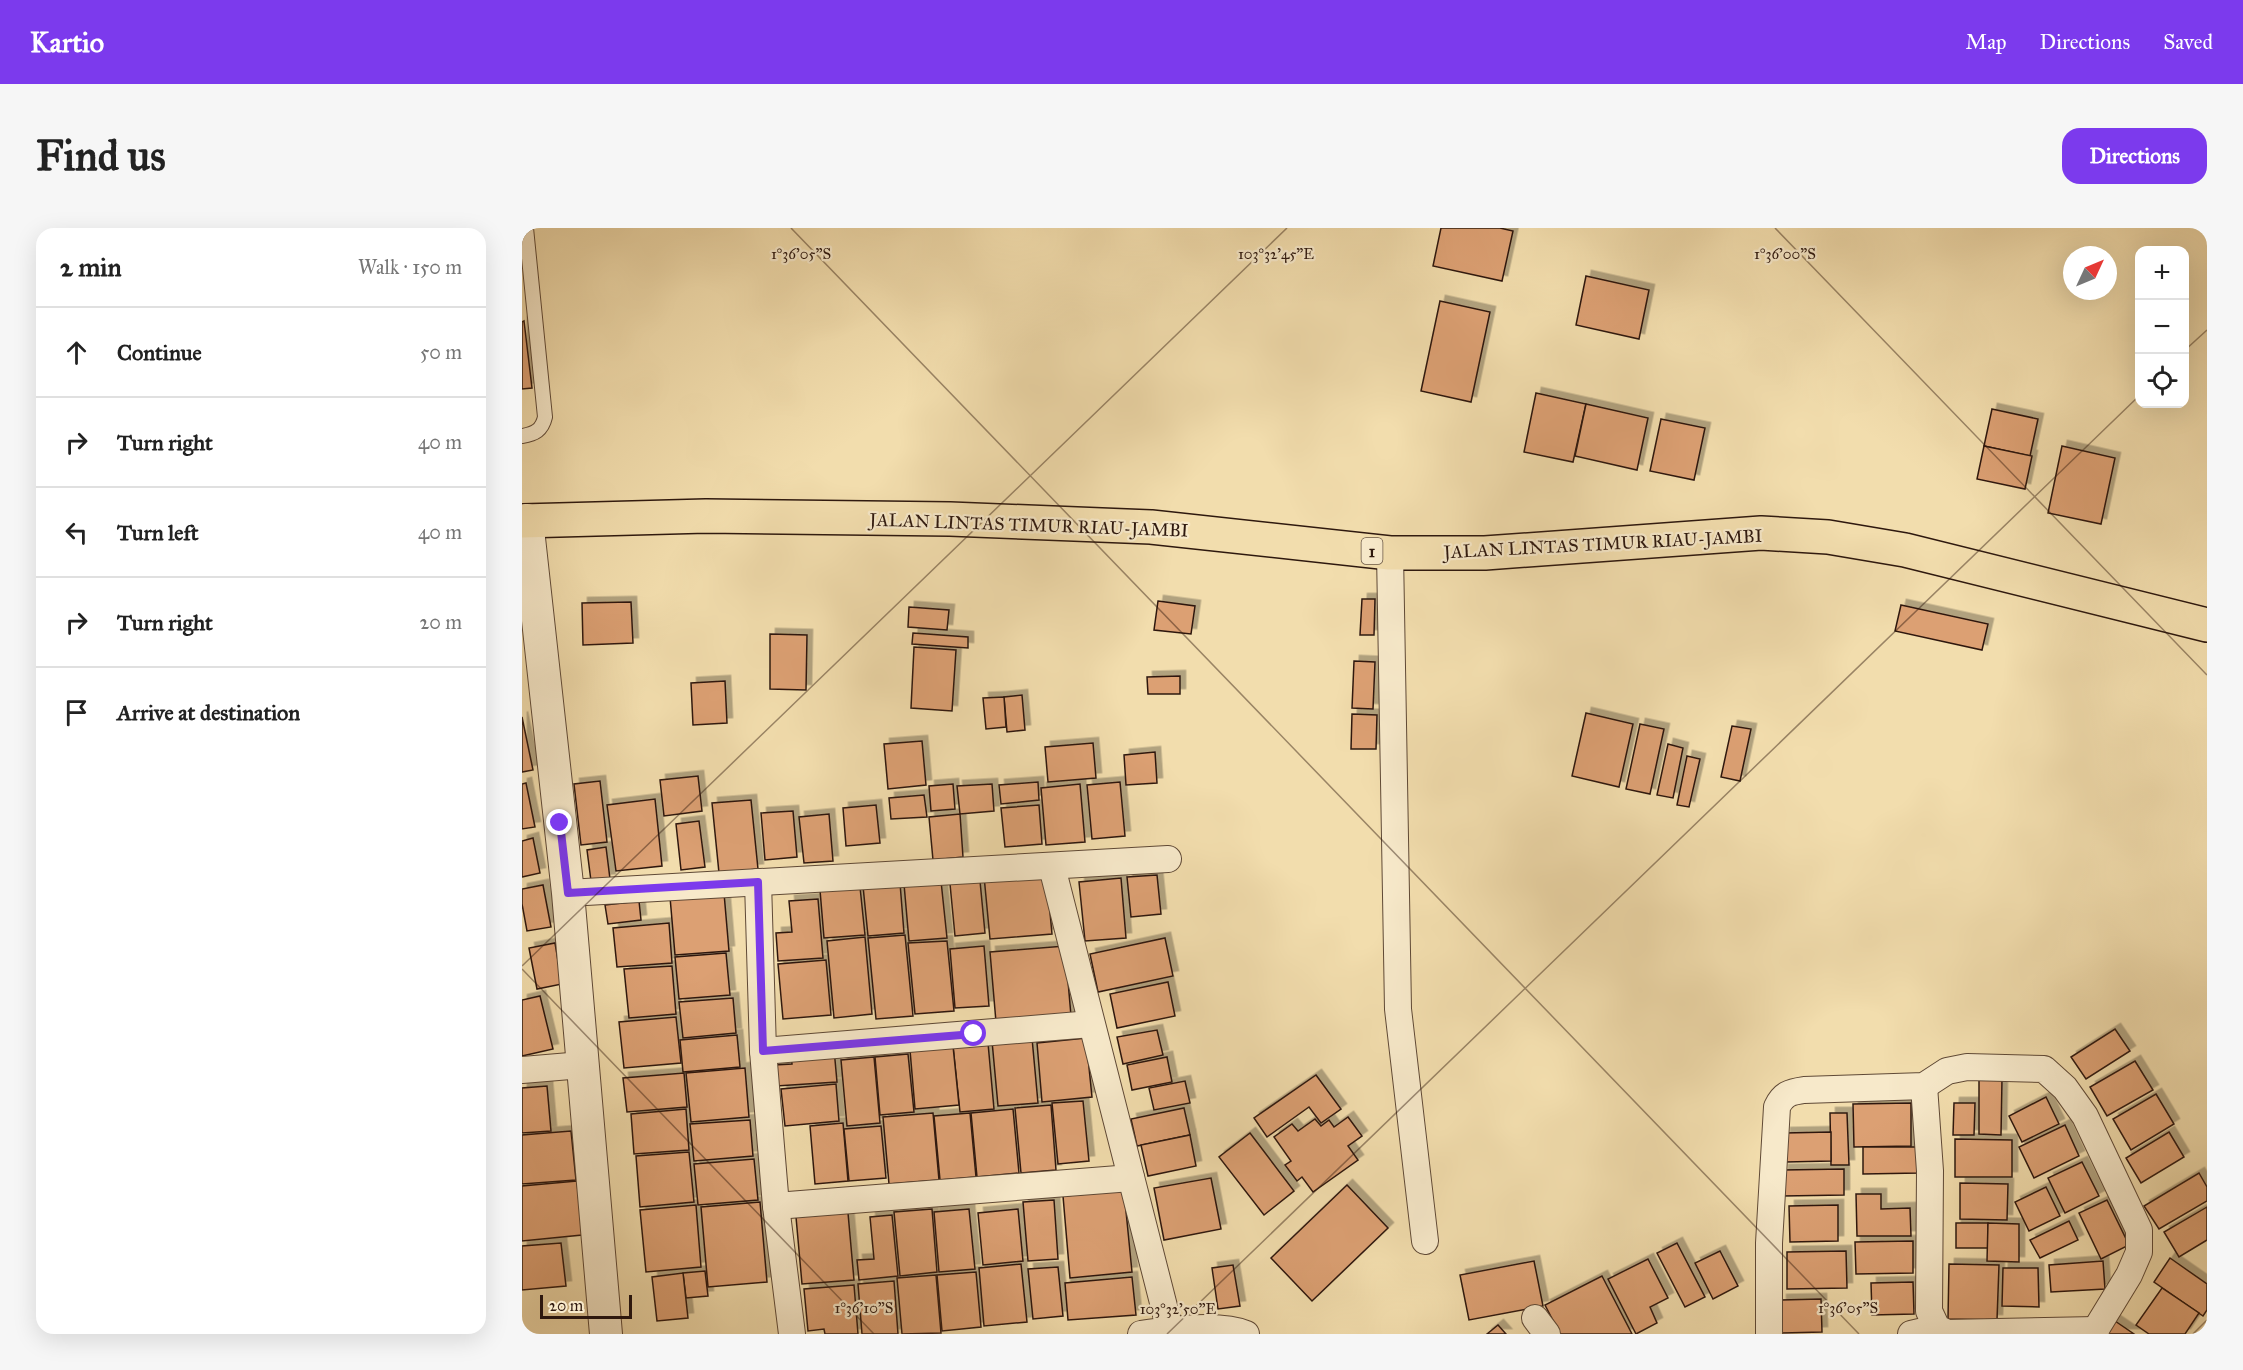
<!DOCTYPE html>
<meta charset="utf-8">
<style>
:root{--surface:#fff;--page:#f6f6f6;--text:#222;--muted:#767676;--line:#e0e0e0;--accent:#7c3aed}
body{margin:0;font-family:"IM FELL Great Primer",serif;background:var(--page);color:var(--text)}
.controls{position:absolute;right:18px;top:18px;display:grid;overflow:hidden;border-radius:12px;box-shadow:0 6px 24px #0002}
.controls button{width:54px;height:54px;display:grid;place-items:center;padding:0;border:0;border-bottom:2px solid var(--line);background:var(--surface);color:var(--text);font:30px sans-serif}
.compass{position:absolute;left:1541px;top:18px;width:54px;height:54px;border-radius:50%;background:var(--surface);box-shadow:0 6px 24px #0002;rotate:46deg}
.scale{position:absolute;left:18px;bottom:15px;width:92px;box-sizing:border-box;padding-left:6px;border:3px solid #2e180e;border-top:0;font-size:16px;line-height:21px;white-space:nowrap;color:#2e180e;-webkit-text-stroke:4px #f7e9ca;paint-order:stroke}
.stop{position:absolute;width:18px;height:18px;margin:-14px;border:4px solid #7c3aed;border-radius:50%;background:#fff}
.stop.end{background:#7c3aed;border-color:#fff;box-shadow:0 2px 6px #0008}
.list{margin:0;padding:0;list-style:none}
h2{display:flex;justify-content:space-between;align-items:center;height:78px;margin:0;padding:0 24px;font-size:26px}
h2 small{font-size:20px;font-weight:400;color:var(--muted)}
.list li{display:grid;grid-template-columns:39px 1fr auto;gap:18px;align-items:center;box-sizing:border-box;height:90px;padding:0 24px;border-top:2px solid var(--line)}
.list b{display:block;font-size:22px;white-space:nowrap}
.list em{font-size:20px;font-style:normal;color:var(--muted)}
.icon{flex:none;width:33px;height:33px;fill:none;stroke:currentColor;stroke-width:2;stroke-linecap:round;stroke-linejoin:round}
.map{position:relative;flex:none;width:1685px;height:1106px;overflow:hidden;border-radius:18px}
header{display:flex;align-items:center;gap:36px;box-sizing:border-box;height:84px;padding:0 30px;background:var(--accent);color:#fff}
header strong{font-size:28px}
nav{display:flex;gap:33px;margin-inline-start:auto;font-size:21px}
.intro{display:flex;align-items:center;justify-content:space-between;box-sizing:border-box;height:144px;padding:0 36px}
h1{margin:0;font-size:42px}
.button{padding:15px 27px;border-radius:18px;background:var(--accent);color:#fff;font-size:21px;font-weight:700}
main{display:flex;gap:36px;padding:0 36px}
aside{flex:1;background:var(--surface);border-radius:18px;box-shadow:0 6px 24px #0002}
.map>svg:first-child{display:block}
</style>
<header>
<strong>Kartio</strong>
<nav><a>Map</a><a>Directions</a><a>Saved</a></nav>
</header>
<div class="intro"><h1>Find us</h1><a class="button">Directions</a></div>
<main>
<aside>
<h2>2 min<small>Walk · 150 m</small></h2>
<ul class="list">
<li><svg class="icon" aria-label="ahead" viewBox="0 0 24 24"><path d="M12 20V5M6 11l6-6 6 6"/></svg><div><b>Continue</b></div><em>50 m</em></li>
<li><svg class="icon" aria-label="right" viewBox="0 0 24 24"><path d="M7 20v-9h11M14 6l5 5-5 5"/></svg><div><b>Turn right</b></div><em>40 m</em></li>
<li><svg class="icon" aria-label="left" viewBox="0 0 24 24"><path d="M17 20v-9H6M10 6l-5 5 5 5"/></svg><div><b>Turn left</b></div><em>40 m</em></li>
<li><svg class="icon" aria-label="right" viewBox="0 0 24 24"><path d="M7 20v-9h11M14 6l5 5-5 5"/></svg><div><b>Turn right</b></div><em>20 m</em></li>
<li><svg class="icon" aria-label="arrive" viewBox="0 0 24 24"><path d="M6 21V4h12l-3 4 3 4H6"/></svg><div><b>Arrive at destination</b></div></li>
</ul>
</aside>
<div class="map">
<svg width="1685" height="1106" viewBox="0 0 1685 1106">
<defs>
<filter id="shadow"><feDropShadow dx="5.5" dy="-5.5" stdDeviation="0" flood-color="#0004"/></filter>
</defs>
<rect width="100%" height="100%" fill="#f2ddad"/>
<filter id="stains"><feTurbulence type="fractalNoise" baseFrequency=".00333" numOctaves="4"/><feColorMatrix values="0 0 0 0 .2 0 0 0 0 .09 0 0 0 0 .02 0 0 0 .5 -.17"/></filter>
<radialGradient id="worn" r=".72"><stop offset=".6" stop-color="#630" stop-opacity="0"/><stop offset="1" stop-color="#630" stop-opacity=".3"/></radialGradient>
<g fill="#dca073" stroke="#2e180e" stroke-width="1.5" filter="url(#shadow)">
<polygon points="919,0 978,0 991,3 980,53 911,38"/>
<polygon points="1064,48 1127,62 1117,111 1054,97"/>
<polygon points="918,73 968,84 949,174 899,163"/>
<polygon points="2,93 10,160 0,161 0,94"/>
<polygon points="1014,165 1064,176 1051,234 1002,224"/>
<polygon points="1064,176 1126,190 1115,242 1053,228"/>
<polygon points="1470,181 1516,191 1508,228 1462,218"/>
<polygon points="1139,191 1183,200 1172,252 1128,243"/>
<polygon points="1462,218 1510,228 1503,261 1455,251"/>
<polygon points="1540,218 1593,230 1579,296 1526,285"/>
<polygon points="840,371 853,371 852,407 838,407"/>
<polygon points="636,373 673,378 669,406 632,402"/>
<polygon points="109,374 111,415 61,417 60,375"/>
<polygon points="1379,377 1466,396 1460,422 1373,403"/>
<polygon points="387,379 427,382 425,402 386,399"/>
<polygon points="391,405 446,409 446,420 390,416"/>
<polygon points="248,406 285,407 284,462 248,461"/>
<polygon points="392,419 434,422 430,483 389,480"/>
<polygon points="832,433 853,434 851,481 830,480"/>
<polygon points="658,448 658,466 626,466 625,449"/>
<polygon points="203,453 205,495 171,497 169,455"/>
<polygon points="500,467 503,502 485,504 482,469"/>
<polygon points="482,469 484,499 464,501 461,470"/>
<polygon points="1064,485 1111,496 1097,559 1050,548"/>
<polygon points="830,486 855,487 854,521 829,521"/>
<polygon points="0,489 11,542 0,544"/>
<polygon points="1118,496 1142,501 1128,566 1104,561"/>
<polygon points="1210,498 1229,501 1218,553 1199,549"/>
<polygon points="400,513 404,557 366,561 362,516"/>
<polygon points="571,515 574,550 526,554 523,519"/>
<polygon points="1146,516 1161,520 1151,570 1135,567"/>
<polygon points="633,524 635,555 604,557 602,527"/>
<polygon points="1165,528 1178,531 1167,579 1155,577"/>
<polygon points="176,548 180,583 142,588 138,552"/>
<polygon points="78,553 85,614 59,617 52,556"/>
<polygon points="516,554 517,572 479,576 477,557"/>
<polygon points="598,554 603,608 570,611 565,557"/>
<polygon points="4,555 13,599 0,601 0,556"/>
<polygon points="431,556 433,581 409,583 407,558"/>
<polygon points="470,556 472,583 438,586 435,558"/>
<polygon points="558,556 563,614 524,617 519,560"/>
<polygon points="402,567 405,589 369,591 367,570"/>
<polygon points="133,571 140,638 94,643 85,577"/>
<polygon points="229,572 236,641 197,645 190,575"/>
<polygon points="354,577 358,615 324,618 321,580"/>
<polygon points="517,577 520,616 483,619 479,580"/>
<polygon points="271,583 275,629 243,632 239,585"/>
<polygon points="307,586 311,633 282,635 277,589"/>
<polygon points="438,586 441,629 411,632 407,589"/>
<polygon points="177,593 183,639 159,642 154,596"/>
<polygon points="11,610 18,645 0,649 0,613"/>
<polygon points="84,619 88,651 69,653 65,622"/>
<polygon points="524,642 530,706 468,711 462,648"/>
<polygon points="635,647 639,686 609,689 605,649"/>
<polygon points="599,650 604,710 563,713 557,654"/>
<polygon points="419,653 425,710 387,713 382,656"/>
<polygon points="458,653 463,705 433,708 428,656"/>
<polygon points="378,655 382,705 346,708 341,658"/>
<polygon points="21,657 29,699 5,703 0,676 0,661"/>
<polygon points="338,659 343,707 302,710 298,662"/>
<polygon points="202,665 207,723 153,727 148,669"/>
<polygon points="296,671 301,730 256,733 254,705 270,704 267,673"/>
<polygon points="117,673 119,692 86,696 83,677"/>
<polygon points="147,695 150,735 95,739 91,700"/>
<polygon points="383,707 391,788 354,791 346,710"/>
<polygon points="343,709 350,786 312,790 305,713"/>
<polygon points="643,710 651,748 576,764 568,726"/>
<polygon points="425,713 432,783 393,786 386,715"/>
<polygon points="33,715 40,756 15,761 7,720"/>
<polygon points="462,718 467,778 433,780 428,721"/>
<polygon points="543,718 549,788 474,794 468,724"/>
<polygon points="204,725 208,767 157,771 153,729"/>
<polygon points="304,732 309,787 261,791 256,736"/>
<polygon points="150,738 154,786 107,790 102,741"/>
<polygon points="646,754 653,788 595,800 588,766"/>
<polygon points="18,768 31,821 0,828 0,772"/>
<polygon points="211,770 214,805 161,810 157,774"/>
<polygon points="154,789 159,835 102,840 97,794"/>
<polygon points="1593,801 1608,823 1564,851 1549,829"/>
<polygon points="635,802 641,827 601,836 595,809"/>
<polygon points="215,807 218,839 161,844 158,812"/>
<polygon points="510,810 516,875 476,878 470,813"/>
<polygon points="564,810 570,869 520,874 515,815"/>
<polygon points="466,815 472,881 438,884 431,818"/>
<polygon points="431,818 437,877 393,881 388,822"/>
<polygon points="312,821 315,854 254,858 252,837 270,836 269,824"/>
<polygon points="386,826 392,884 358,887 353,829"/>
<polygon points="352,829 358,895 325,898 319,832"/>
<polygon points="645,829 650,854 610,862 605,837"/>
<polygon points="1613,833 1631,862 1585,888 1568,859"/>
<polygon points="223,840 227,889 169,894 164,845"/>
<polygon points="162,845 165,879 105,884 101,850"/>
<polygon points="794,847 819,881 799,895 787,879 745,909 732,890"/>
<polygon points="1457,851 1480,851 1479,907 1457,906"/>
<polygon points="663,853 668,875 632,882 627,860"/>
<polygon points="314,856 317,893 263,898 259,861"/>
<polygon points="25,858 29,903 0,905 0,860"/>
<polygon points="1634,866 1652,896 1609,922 1591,891"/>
<polygon points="1524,869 1537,896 1500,914 1487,888"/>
<polygon points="561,873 567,933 536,936 530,875"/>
<polygon points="1389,875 1389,918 1332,919 1331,876"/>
<polygon points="1432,875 1453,875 1452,907 1431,907"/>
<polygon points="529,877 534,942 499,945 493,880"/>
<polygon points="662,880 668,907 615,918 609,891"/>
<polygon points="164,881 167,922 112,926 109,886"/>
<polygon points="491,881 497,945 455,949 449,885"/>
<polygon points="411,885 417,952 367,956 361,889"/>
<polygon points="448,885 454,949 418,952 412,888"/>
<polygon points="1308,885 1325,885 1327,937 1309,937"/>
<polygon points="826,889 840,908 826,918 836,932 791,964 780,949 775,953 763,937 769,933 752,909 770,896 776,903 793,891 799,898 807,892 812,899"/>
<polygon points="228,892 231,928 172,933 168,896"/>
<polygon points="321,895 326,953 293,956 288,898"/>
<polygon points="1543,897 1557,928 1512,950 1497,919"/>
<polygon points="359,898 364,950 327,953 322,901"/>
<polygon points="49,903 54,952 0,956 0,907"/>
<polygon points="1309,904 1309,933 1264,934 1263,905"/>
<polygon points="1647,904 1662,929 1619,955 1604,930"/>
<polygon points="728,905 772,963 742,987 697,929"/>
<polygon points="668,907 674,938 626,948 619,917"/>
<polygon points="1433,911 1490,912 1490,949 1433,949"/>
<polygon points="1341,919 1397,919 1397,945 1341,946"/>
<polygon points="167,924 172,974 118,979 114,928"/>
<polygon points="232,931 236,972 176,977 172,936"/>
<polygon points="1560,934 1577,968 1543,985 1526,950"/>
<polygon points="1322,941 1322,967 1261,968 1261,942"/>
<polygon points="1677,945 1685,959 1685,973 1637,1001 1622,978"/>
<polygon points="689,950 699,1001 642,1012 632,960"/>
<polygon points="55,953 60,1007 0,1013 0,958"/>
<polygon points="1438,955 1486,956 1485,992 1438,991"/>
<polygon points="825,957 866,1000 790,1073 749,1030"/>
<polygon points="1524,959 1538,988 1507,1003 1493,974"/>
<polygon points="602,963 610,1044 548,1050 541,968"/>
<polygon points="1334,966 1359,966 1359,981 1388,980 1389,1008 1335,1008"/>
<polygon points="532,972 536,1031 506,1033 501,974"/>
<polygon points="1585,972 1607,1017 1579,1031 1557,985"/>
<polygon points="238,974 245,1054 186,1059 179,979"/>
<polygon points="174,977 179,1039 124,1044 118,982"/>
<polygon points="1316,977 1316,1013 1268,1014 1267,978"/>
<polygon points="1685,979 1685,1012 1657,1029 1642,1004"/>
<polygon points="410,981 415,1044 378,1048 372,984"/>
<polygon points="447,981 453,1041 417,1044 412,984"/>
<polygon points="496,981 501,1033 461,1037 456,985"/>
<polygon points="326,985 332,1052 280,1056 274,989"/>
<polygon points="370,987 376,1048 337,1052 335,1032 352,1031 348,989"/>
<polygon points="1547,993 1556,1012 1518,1030 1508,1012"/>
<rect x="1434" y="995" width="32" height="25"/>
<polygon points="1466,995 1497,996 1497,1034 1465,1033"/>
<polygon points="1391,1013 1391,1045 1334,1046 1333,1014"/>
<polygon points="39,1015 44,1058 0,1062 0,1018"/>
<polygon points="1155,1015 1183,1069 1163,1079 1135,1025"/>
<polygon points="1198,1023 1216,1058 1191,1071 1173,1035"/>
<polygon points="1324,1023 1325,1060 1265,1061 1265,1024"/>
<polygon points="1648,1030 1685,1056 1685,1082 1681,1088 1632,1054"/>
<polygon points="1126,1031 1146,1070 1128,1079 1135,1095 1114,1106 1086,1051"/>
<polygon points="1012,1033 1021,1078 947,1092 938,1047"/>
<polygon points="1581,1033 1583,1061 1529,1064 1527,1037"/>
<polygon points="499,1036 505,1094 462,1098 457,1040"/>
<polygon points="1427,1036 1477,1037 1475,1092 1426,1091"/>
<polygon points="711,1037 718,1078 696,1081 690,1040"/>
<polygon points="536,1039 541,1088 511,1091 506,1041"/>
<polygon points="1481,1040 1516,1040 1517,1079 1480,1078"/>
<polygon points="183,1043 186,1068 164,1070 161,1045"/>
<polygon points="454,1044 459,1099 420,1103 415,1047"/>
<polygon points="161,1045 166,1090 135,1093 130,1049"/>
<polygon points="414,1047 419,1105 380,1106 375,1050"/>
<polygon points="1080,1048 1110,1106 1038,1106 1023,1077"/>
<polygon points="610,1049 614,1087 546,1092 543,1055"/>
<polygon points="372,1053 376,1106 340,1106 336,1056"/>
<polygon points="1391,1054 1392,1086 1350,1087 1349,1055"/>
<polygon points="332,1057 336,1106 303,1106 302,1101 286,1103 282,1061"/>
<polygon points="1640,1060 1677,1085 1663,1106 1627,1106 1614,1097"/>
<polygon points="1299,1071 1300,1104 1260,1105 1259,1072"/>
<polygon points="1593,1093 1612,1106 1584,1106"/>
<polygon points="976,1097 984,1106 965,1106"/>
</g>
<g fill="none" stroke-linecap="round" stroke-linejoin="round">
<defs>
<path id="service" d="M 0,208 C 13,206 20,202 23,189 L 4,0"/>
<g id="minor">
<polyline points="868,325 876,781 903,1013"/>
<polyline points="530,639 648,1102"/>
<polyline points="236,654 241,823 254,978 270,1106"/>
<polyline points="46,665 646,631"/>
<polyline points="241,823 569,796"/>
<polyline points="0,842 60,837"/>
<polyline points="1402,858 1408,943 1407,1083 1415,1100 1425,1105 1574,1102"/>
<polyline points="254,978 609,950"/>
<polyline points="1013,1090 1025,1106"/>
<path d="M 619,1106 C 648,1102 698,1095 724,1106"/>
<path d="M 1247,1106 L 1247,1015 L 1255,879 C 1261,866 1268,864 1282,862 L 1402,858 L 1425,843 L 1445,839 L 1522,841 L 1543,860 L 1563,888 L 1617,1002 L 1617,1024 L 1607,1047 L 1571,1106"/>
<polyline points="1389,1106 1415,1100"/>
</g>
<polyline id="tertiary" points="5,292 46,665 84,1106"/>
<polyline id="trunk" points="0,293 184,288 428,291 629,299 868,325 963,325 1239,305 1306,309 1383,322 1685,397"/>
</defs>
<use href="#service" stroke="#5f4936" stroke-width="16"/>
<use href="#minor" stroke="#5f4936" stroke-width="28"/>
<use href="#tertiary" stroke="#5f4936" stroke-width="34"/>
<use href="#trunk" stroke="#2e180e" stroke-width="36"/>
<use href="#service" stroke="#f7e9ca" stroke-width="14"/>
<use href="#minor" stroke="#f7e9ca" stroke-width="26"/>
<use href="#tertiary" stroke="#f7e9ca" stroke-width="32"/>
<use href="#trunk" stroke="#f2ddad" stroke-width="33"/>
</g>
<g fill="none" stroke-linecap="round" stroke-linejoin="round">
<polyline stroke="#7c3aed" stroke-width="8" points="38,595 46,665 236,654 241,823 452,806"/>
</g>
<path fill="none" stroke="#2e180e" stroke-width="1.5" stroke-opacity="0.45" d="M 269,0 L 1337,1106M 1253,0 L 1685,447M 1662,123 L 1685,102M 0,738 L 765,0M 0,741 L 352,1106M 645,1106 L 1618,167M 1671,1106 L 1685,1092"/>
<g text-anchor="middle" stroke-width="4.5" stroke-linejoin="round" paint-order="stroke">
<rect fill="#f7e9ca" stroke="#6a5746" stroke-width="1.5" x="839.5" y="310" width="21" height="26" rx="4.5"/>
<g font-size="16" font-weight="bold" fill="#2e180e">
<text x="850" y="329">1</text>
</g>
<g font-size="18" fill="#2e180e" stroke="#f7e9ca">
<text transform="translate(507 297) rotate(2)" y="6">JALAN LINTAS TIMUR RIAU-JAMBI</text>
<text transform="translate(1081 316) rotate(-3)" y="6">JALAN LINTAS TIMUR RIAU-JAMBI</text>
</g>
</g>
<g font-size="15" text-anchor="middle" fill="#2e180e" stroke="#f7e9ca" stroke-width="4.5" stroke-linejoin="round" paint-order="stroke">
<text x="754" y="31">103°32'45"E</text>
<text x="279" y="31">1°36'05"S</text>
<text x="1263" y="31">1°36'00"S</text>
<text x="342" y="1085">1°36'10"S</text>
<text x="1326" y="1085">1°36'05"S</text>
<text x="656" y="1086">103°32'50"E</text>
</g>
<rect width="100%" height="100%" filter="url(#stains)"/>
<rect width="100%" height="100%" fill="url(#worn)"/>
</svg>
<div class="controls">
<button>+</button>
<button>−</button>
<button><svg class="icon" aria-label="locate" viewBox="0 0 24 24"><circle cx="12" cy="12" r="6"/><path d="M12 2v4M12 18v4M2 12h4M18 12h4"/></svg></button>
</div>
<svg class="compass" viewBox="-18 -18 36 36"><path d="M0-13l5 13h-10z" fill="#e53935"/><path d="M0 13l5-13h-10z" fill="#767676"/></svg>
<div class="scale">20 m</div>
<div class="stop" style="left:452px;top:806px"></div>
<div class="stop end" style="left:38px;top:595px"></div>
</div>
</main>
